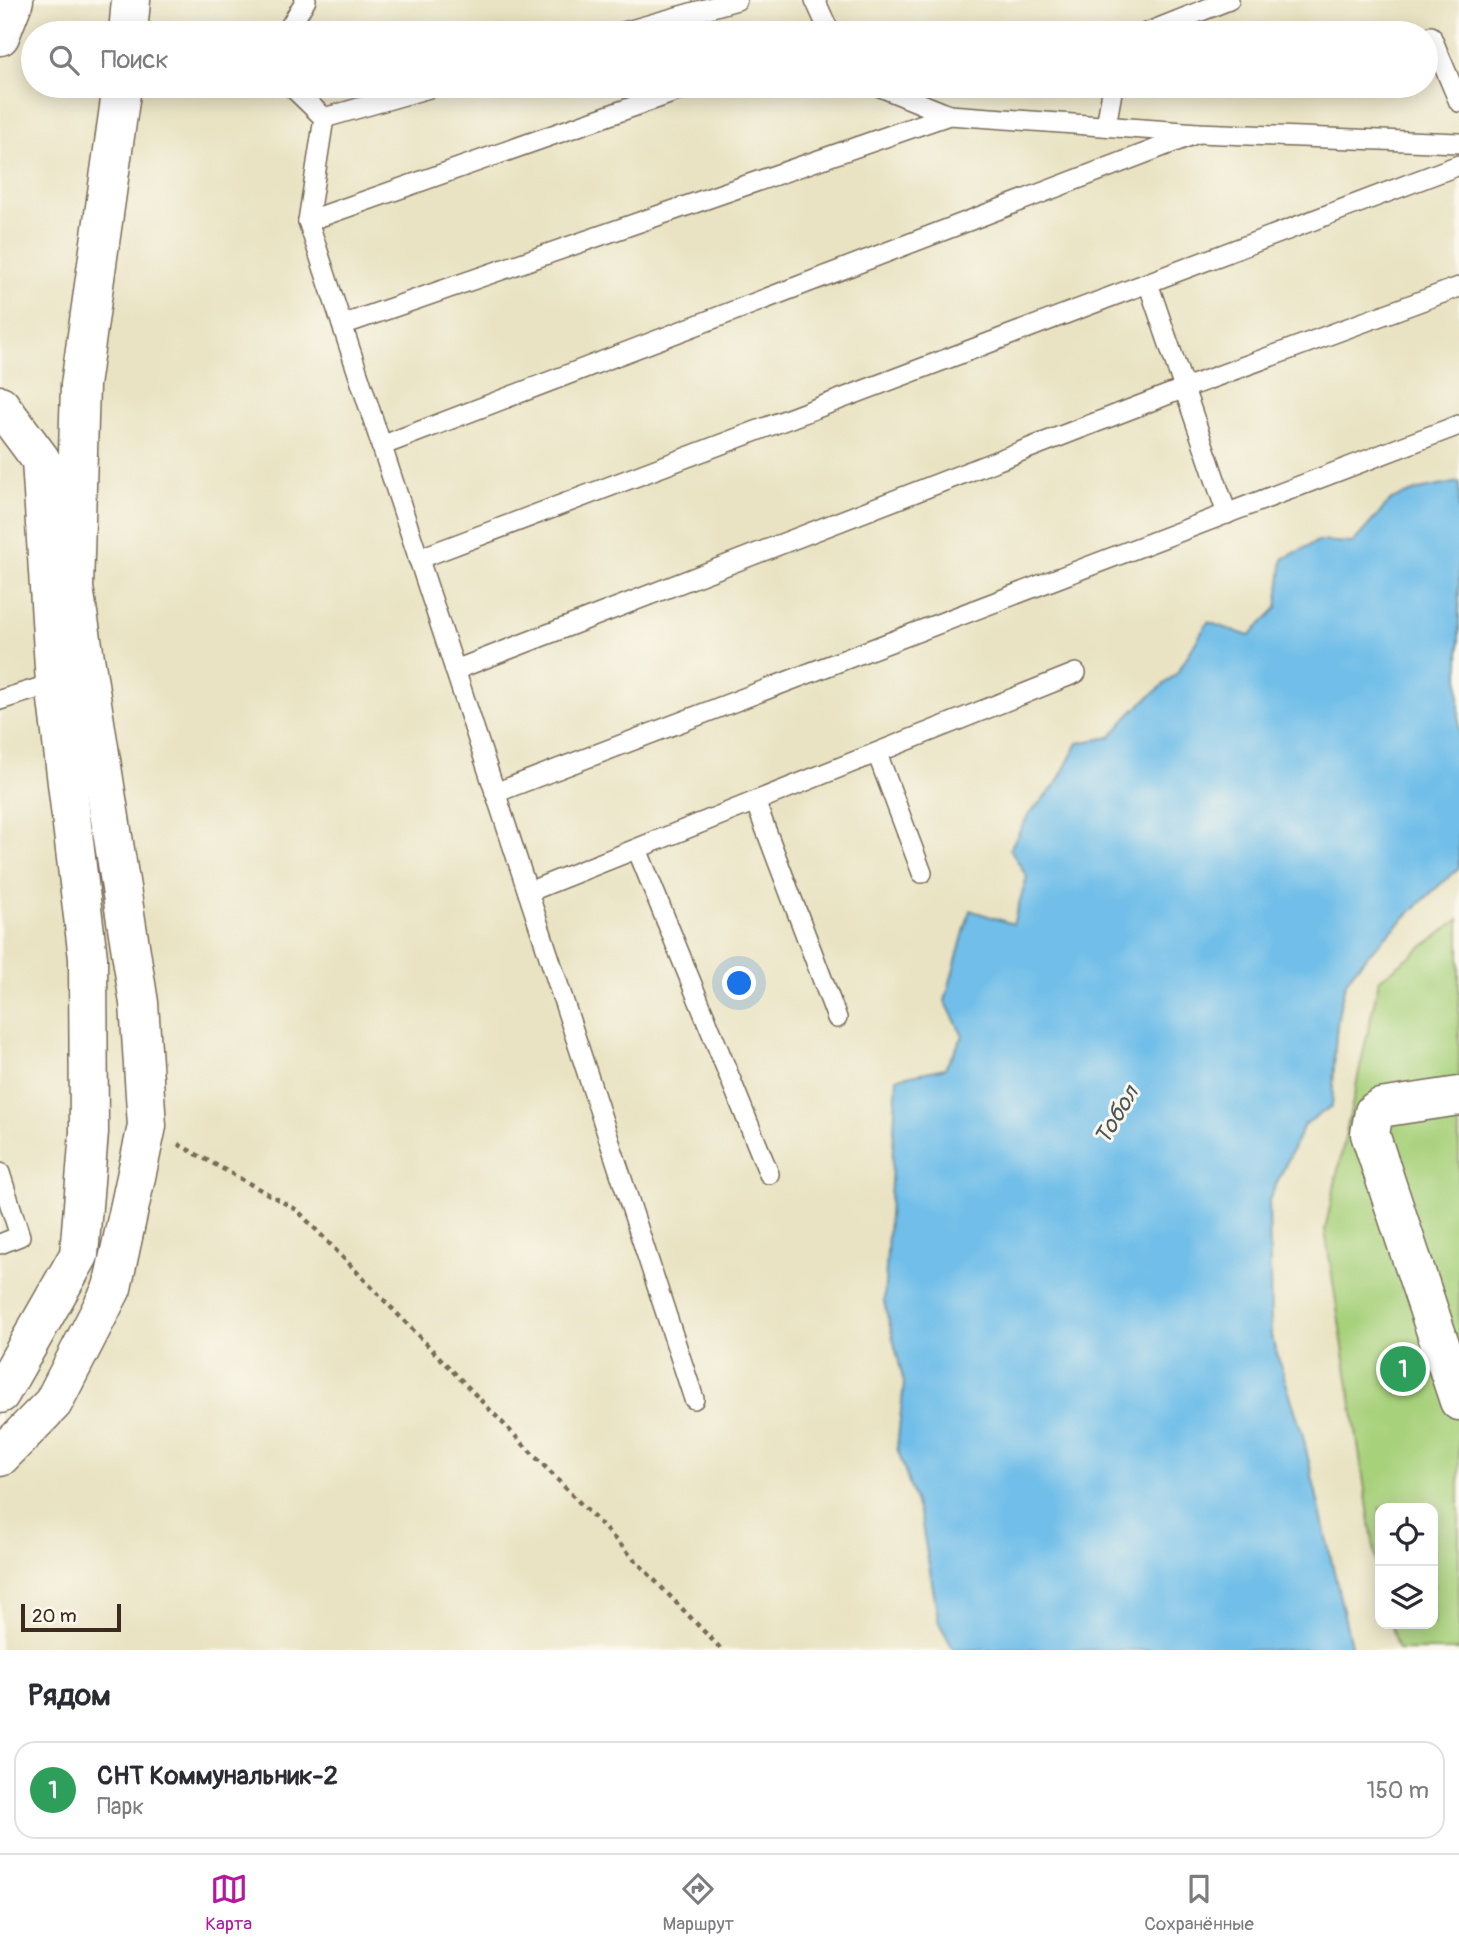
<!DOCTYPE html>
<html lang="ru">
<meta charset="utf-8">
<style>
:root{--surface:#fff;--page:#f2f2f3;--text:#2b2b33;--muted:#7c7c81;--line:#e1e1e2;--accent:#b5179e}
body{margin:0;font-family:Pangolin,sans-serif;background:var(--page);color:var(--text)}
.controls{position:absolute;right:21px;bottom:21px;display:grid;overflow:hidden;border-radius:14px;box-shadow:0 4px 18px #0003}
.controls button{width:63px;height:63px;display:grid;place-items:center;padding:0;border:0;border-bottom:2px solid var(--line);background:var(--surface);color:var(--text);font:35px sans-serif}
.scale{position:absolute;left:21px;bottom:18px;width:100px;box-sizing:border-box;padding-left:7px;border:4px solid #3b2a1e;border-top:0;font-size:19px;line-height:24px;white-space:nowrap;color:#3b2a1e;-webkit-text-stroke:5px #fbf7ec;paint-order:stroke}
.you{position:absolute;left:740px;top:984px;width:24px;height:24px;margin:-18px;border:5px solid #fff;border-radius:50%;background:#1a73e8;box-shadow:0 0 0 10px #1a73e833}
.badge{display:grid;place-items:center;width:46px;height:46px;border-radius:50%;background:var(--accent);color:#fff;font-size:23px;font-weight:700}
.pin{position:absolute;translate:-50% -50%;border:4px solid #fff;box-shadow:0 2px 7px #0006}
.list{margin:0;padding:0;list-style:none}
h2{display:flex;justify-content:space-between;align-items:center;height:91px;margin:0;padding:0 28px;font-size:30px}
h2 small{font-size:23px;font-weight:400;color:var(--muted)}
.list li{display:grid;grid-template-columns:46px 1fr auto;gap:21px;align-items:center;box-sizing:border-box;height:98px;margin:0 14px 14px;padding:0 14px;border:2px solid var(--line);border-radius:21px}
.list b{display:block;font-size:26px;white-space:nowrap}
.list p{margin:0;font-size:23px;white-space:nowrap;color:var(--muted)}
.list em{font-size:23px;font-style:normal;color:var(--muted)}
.icon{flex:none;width:38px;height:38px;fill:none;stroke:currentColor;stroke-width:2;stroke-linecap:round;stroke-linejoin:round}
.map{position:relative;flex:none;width:1459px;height:1650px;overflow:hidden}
.search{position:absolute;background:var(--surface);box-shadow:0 4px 18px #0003;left:21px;right:21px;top:21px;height:77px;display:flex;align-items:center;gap:18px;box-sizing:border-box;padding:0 24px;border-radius:38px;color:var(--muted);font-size:26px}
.sheet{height:203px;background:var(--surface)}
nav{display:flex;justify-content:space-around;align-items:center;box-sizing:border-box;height:98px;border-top:2px solid var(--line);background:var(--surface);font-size:19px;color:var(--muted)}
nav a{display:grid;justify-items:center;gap:4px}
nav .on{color:var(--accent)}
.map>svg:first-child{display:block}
</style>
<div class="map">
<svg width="1459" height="1650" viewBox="0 0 1459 1650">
<rect width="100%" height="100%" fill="#fbf7ec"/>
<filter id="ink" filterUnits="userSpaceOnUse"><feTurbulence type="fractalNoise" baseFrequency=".0143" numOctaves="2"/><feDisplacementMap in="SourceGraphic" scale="14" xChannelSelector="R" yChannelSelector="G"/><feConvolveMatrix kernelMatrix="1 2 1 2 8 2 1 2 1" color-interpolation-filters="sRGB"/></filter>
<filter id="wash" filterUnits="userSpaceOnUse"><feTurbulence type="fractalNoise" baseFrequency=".00686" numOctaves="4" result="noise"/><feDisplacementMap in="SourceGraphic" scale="28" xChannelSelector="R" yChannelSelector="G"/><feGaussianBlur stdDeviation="1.57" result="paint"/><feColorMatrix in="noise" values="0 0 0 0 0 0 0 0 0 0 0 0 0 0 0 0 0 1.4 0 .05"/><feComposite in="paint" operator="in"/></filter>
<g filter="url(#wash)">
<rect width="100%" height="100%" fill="#e9e3c3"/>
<polygon fill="#a8d17c" stroke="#727e4d" stroke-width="2" points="1459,919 1459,1650 1398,1650 1390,1624 1433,1624 1433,1508 1380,1508 1380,1587 1325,1230 1379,980"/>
<path fill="#6fbee9" stroke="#557484" stroke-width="2" d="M 1459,482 L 1459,869 C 1442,881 1351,967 1346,983 C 1333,1021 1335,1066 1332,1106 L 1304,1125 L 1269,1200 L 1271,1336 L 1302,1432 L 1352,1650 L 954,1650 L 939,1623 L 921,1519 L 897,1448 L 904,1383 L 884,1302 L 897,1078 L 945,1068 L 963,1036 L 945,1001 L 970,910 L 1013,924 L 1027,877 L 1010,849 L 1029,814 L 1055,786 L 1078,743 L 1110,737 L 1133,711 L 1177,673 L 1208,622 L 1249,636 L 1277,608 L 1283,559 L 1318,541 L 1353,543 L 1391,500 L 1418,490 Z"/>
</g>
<g filter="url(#ink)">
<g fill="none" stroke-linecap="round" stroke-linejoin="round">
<defs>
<g id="lane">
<polyline points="815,0 830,33"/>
<polyline points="286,33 306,0"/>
<polyline points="620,33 737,0"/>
<polyline points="1146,33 1229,0"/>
<polyline points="1426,39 1431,36 1459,102"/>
<polyline points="291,86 324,118 308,221 694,1399"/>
<polyline points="878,86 949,115 1198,133 1459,143"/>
<polyline points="324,118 436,86"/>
<polyline points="1106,126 1113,86"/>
<polyline points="308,221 692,86"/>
<polyline points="1148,283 1227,514"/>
<polyline points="342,325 949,115"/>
<polyline points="381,446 1198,133"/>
<polyline points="418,559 1459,165"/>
<polyline points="455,670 1185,388 1459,287"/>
<polyline points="0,700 55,683"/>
<polyline points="877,753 922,873"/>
<polyline points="495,793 1459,425"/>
<polyline points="755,801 837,1018"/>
<polyline points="637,849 769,1174"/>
<polyline points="528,892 1076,673"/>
<polyline points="0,1173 20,1236 0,1244"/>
</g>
<g id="street">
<polyline points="128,33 131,0"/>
<polyline points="0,36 14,0"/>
<polyline points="0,405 41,460 55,683 88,958 89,1132 79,1255 0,1394"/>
<polyline points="1459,1096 1380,1108 1374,1112 1370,1134 1459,1401"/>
<polyline points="0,1457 53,1403 112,1288 147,1126 139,1003 74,588 80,385 122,86"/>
</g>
</defs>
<use href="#lane" stroke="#786b58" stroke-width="22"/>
<use href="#street" stroke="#786b58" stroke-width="41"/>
<polyline stroke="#786b58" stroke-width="4.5" stroke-dasharray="5 5" stroke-linecap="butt" points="178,1144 297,1210 722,1650"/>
<use href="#lane" stroke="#fff" stroke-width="19"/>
<use href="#street" stroke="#fff" stroke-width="38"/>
</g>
</g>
<g text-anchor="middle" stroke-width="6" stroke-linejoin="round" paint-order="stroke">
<g font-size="23" font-style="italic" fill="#4b565b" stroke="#fbf7ec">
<text transform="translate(1116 1115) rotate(-59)" y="8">Тобол</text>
</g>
</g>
</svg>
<div class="controls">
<button><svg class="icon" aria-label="locate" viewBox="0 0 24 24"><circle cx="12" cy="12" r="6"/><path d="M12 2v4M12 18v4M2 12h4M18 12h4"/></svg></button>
<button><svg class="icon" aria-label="layers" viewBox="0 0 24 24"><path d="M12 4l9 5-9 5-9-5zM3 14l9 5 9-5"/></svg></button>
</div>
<div class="scale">20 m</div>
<div class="you"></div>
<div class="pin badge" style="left:1403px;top:1369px;background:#2e9e5b">1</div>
<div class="search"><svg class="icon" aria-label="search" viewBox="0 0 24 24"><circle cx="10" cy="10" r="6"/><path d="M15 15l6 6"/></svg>Поиск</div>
</div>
<section class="sheet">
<h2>Рядом<small></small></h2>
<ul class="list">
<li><span class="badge" style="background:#2e9e5b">1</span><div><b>СНТ Коммунальник-2</b><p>Парк</p></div><em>150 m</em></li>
</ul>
</section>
<nav>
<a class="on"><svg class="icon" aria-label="map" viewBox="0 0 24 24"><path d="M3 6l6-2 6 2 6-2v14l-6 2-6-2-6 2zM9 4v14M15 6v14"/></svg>Карта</a>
<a><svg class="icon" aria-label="directions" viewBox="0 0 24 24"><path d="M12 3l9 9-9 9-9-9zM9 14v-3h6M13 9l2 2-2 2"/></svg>Маршрут</a>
<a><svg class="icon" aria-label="saved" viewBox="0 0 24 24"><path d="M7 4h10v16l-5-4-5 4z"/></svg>Сохранённые</a>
</nav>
